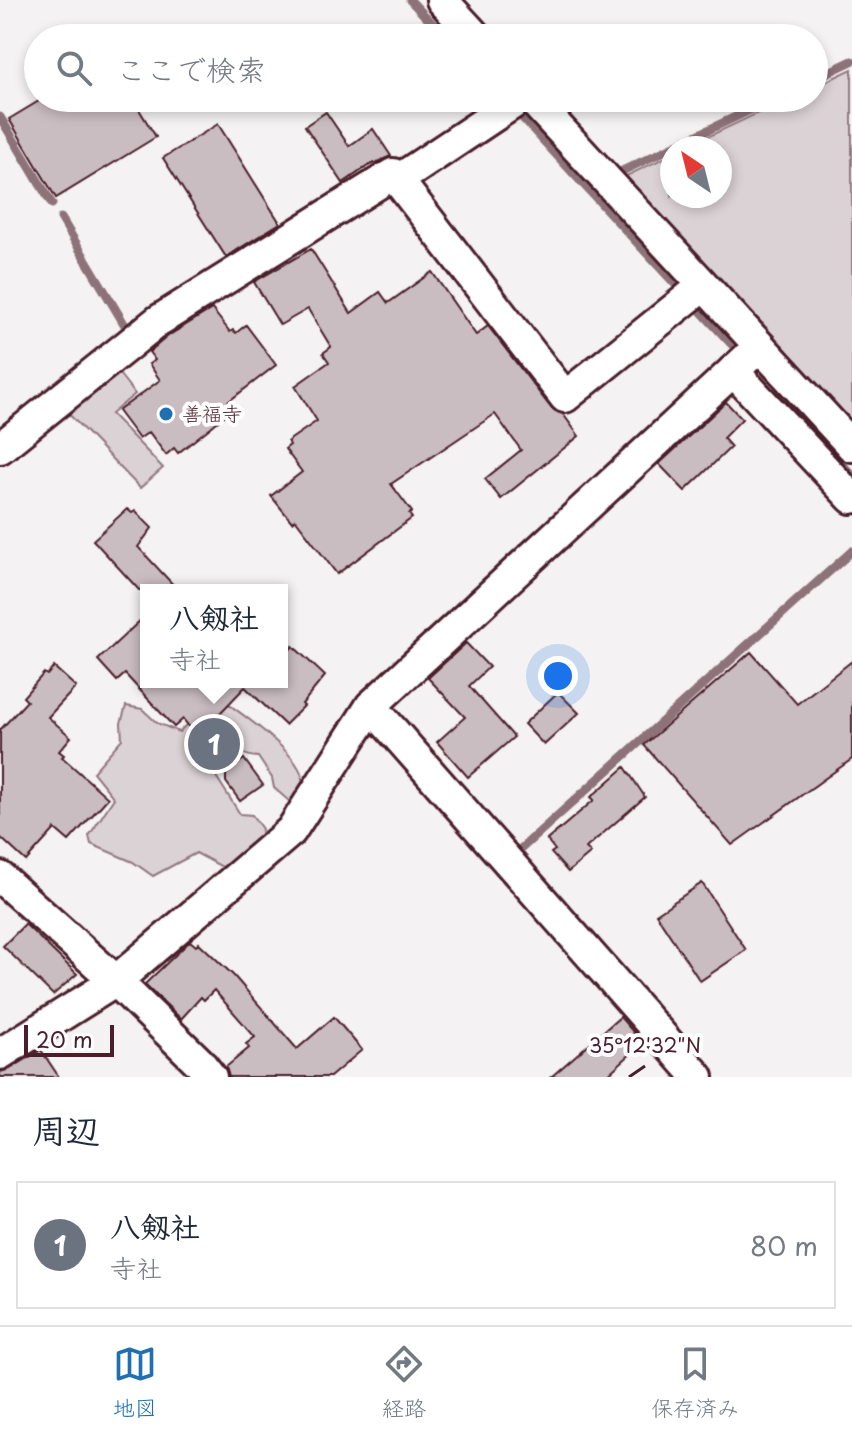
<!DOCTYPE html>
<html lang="ja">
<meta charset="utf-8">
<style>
:root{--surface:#fff;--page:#f2f2f3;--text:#1f2937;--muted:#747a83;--line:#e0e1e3;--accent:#1f6fb2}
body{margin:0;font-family:"Playpen Sans","Klee One",sans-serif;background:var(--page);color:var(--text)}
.compass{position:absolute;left:660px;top:136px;width:72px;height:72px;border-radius:50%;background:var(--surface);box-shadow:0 4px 12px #0003;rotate:325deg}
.scale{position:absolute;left:24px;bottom:20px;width:90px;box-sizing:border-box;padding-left:8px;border:4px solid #4a1f2b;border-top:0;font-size:22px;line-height:28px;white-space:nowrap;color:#4a1f2b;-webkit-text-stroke:6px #fff;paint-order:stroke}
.you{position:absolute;left:558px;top:676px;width:28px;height:28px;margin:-20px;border:6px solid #fff;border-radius:50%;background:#1a73e8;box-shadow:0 0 0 12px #1a73e833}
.badge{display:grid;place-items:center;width:52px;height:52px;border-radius:50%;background:var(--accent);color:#fff;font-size:26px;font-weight:700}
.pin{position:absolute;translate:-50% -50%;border:4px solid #fff;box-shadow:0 2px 8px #0006}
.popup{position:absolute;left:140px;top:584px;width:148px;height:104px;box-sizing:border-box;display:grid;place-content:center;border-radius:0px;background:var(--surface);filter:drop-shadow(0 2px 6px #0005);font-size:26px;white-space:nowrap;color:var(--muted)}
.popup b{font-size:30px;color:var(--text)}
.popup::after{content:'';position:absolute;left:50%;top:100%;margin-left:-16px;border:16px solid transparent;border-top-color:var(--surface)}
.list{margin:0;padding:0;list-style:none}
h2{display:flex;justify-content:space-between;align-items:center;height:104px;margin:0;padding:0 32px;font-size:34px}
h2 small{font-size:26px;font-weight:400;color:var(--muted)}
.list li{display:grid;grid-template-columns:52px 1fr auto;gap:24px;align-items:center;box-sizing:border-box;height:128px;margin:0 16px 16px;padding:0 16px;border:2px solid var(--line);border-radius:0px}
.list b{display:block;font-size:30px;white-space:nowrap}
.list p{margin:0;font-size:26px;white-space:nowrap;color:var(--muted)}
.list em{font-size:26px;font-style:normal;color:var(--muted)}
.icon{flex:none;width:44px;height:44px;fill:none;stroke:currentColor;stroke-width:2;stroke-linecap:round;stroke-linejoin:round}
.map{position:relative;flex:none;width:852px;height:1077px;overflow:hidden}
.search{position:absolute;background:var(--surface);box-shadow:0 4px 12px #0003;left:24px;right:24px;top:24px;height:88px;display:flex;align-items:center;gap:20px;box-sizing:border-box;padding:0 28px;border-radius:44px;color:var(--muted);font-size:30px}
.sheet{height:248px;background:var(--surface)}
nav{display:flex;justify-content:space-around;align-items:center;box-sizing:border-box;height:112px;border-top:2px solid var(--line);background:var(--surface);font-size:22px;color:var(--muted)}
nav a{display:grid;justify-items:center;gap:4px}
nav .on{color:var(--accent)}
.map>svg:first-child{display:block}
</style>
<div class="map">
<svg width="852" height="1077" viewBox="0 0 852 1077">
<rect width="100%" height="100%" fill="#f4f2f2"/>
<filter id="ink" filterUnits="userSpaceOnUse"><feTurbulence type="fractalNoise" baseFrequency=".0125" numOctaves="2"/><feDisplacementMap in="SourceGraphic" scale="16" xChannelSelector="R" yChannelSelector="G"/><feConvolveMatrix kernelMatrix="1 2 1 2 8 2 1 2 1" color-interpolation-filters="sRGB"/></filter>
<g filter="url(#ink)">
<g fill="#dbd2d5" stroke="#927880" stroke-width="2">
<polygon points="852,69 852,429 622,178 672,154 672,196 720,196 720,148 684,148 790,98 814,98 814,87"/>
<polygon points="113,366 135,394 111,414 163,468 140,488 63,408"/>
<path d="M 211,692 C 231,706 304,755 302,780 C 301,790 296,796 290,802 L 274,788 L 272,778 L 258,757 C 232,756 234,736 214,729 L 198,741 L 198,748 L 240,814 L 252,815 L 262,829 L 259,842 L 226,869 L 196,853 L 153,876 L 133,862 L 91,844 L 89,836 L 114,798 L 93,772 L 122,739 L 121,723 L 126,706 L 142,709 L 157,723 L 179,732 L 193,718 Z"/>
</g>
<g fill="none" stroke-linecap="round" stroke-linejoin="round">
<g stroke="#8d727a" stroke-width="9">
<polyline points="410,0 446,38"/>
<polyline points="814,79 852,61"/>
<polyline points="518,113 677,286"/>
<polyline points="0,117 52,204"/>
<polyline points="618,173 775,98"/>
<polyline points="61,218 129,332 126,334"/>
<polyline points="699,309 737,350"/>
<polyline points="775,392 852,475"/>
<polyline points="515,854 852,551"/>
</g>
</g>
<g fill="#cabdc1" stroke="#4a1f2b" stroke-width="2">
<polygon points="44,98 132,98 156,137 56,198 9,119"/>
<polygon points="326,112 349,146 373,129 391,156 368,166 343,183 305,126"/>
<polygon points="218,124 280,223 226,257 163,158"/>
<polygon points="311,249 351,313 380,292 388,303 432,272 476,335 488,326 551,408 563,414 579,436 501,499 485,479 521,450 495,414 391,484 412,512 409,514 412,518 337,574 295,519 292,522 271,496 302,472 285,449 290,445 288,441 317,421 295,386 329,362 323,353 331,347 308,309 280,325 254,282"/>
<polygon points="212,309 230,332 233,330 236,333 246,325 276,365 220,408 225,415 211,427 178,453 174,448 166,455 149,432 139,439 118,411 160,380 149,364 155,360 149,352 168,336"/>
<polygon points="726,402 742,419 723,438 731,447 685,491 659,464"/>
<polygon points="127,509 132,513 135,511 152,528 138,547 178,590 139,590 93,540"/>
<polygon points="146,615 146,682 282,682 282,658 293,646 325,676 302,704 304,706 285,725 245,687 197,737 183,719 174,727 125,674 117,681 98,660"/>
<polygon points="466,643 489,667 469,686 514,737 468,777 437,742 465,717 428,678"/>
<polygon points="751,652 797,704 852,661 852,759 732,845 644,745"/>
<polygon points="54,667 76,687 48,717 71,737 59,751 64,755 62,757 108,798 69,841 55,829 26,861 0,837 0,730 27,701 23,697 44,673 47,675"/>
<polygon points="558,692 579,713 544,745 524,724"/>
<polygon points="244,759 263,785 240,801 226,782 226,772"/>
<polygon points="625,767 645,797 586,848 591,853 568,872 551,853 555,850 547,840 594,800 591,797"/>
<polygon points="702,883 746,950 700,981 656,914"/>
<polygon points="25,924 77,974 53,995 3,946"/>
<polygon points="190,941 196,946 199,943 234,976 297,1049 334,1017 362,1050 330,1077 229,1077 226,1067 249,1048 246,1044 255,1037 214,990 204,1000 201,997 181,1019 145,984"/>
<polygon points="620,1017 643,1043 605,1077 551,1077"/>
<polygon points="41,1050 59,1077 0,1077 0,1072 10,1069"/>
</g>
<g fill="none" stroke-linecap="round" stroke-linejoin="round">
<defs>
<g id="minor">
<polyline points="442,0 477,38"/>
<polyline points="531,98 852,446"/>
<polyline points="398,180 521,98"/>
<polyline points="733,371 852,498"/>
<polyline points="0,448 158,321 393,174 565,397 703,286"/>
<polyline points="371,706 698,1077"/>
<polyline points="0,877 116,981 199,1062 211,1077"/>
<polyline points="0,1054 116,981 291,831 371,706 759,347"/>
</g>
</defs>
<use href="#minor" stroke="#4a1f2b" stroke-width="36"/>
<use href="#minor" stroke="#fff" stroke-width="30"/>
</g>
</g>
<path fill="none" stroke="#4a1f2b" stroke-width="3" d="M 629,1077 L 645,1066"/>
<circle fill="#1f6fb2" stroke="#fff" stroke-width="3" cx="166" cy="414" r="8"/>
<g text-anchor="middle" stroke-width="8" stroke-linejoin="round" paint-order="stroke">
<g font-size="20" fill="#4a1f2b" stroke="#fff" text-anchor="start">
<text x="182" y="421">善福寺</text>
</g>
</g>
<g font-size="20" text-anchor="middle" fill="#4a1f2b" stroke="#fff" stroke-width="8" stroke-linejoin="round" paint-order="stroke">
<text x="645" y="1053">35°12'32"N</text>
</g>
</svg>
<svg class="compass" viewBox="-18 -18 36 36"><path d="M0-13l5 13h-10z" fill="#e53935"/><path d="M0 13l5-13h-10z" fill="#747a83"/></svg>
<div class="scale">20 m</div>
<div class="you"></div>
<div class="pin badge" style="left:214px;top:744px;background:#6b7280">1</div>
<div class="popup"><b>八剱社</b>寺社</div>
<div class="search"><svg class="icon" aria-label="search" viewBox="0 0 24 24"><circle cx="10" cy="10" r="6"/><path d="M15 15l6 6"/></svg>ここで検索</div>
</div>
<section class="sheet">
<h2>周辺<small></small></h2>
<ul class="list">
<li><span class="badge" style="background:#6b7280">1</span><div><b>八剱社</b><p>寺社</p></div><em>80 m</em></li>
</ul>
</section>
<nav>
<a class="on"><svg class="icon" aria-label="map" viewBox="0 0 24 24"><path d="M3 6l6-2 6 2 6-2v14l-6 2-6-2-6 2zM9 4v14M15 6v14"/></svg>地図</a>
<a><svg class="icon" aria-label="directions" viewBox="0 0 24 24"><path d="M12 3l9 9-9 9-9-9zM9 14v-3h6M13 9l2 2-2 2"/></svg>経路</a>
<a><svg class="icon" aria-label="saved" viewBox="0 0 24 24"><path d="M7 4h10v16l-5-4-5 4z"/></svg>保存済み</a>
</nav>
